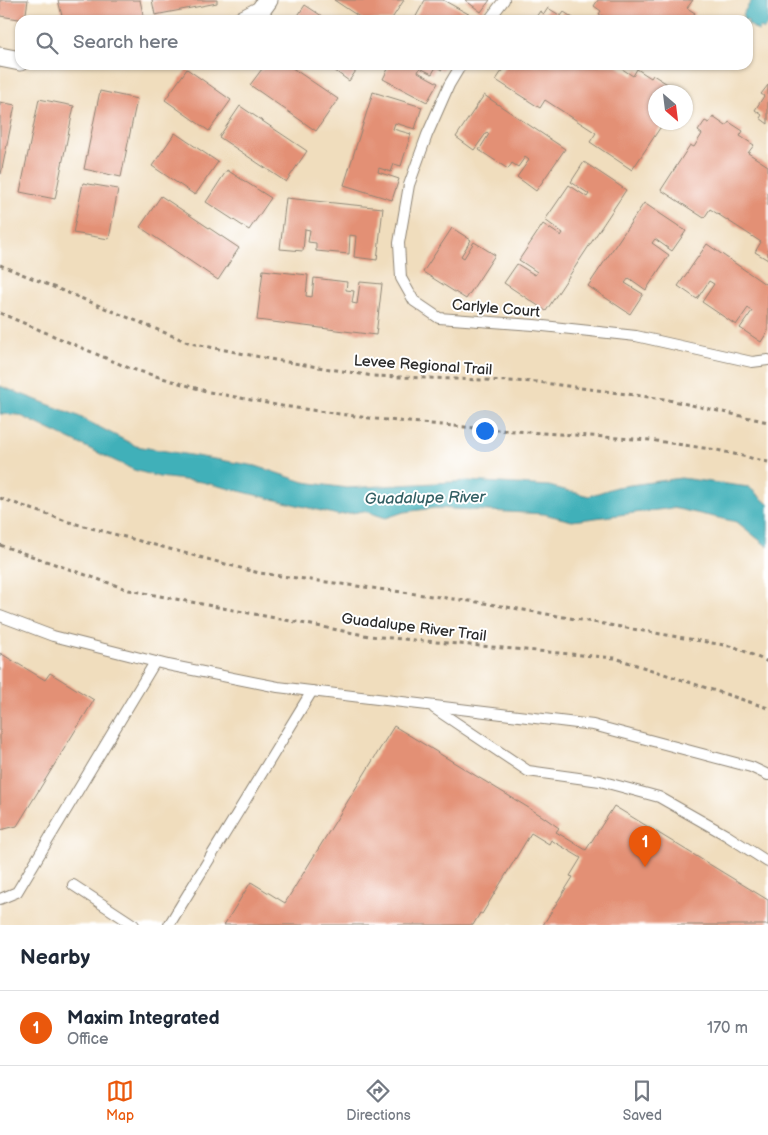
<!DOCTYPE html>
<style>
:root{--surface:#fff;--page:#f6f6f7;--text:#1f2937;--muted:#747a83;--line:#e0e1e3;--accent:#ea580c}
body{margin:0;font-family:"Balsamiq Sans",sans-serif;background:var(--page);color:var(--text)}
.compass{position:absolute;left:648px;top:85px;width:45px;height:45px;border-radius:50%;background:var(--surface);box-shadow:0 1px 4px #0004;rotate:152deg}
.you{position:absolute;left:484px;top:430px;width:18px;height:18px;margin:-12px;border:4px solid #fff;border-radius:50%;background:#1a73e8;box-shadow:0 0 0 8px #1a73e833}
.badge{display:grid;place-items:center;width:32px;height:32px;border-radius:50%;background:var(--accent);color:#fff;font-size:16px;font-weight:700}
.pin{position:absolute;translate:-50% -41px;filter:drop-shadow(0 1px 2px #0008)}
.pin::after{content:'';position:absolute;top:26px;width:18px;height:15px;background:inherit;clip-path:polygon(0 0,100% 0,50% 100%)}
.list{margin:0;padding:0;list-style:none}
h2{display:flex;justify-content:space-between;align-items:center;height:65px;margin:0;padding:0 20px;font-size:21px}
h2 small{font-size:16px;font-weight:400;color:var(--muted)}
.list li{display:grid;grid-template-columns:32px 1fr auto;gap:15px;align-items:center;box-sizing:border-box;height:75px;padding:0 20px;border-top:1px solid var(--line)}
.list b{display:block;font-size:19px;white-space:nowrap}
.list p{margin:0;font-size:16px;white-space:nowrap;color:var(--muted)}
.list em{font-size:16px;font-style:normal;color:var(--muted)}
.icon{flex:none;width:28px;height:28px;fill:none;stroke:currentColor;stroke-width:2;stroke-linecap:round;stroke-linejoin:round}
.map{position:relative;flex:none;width:768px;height:925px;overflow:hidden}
.search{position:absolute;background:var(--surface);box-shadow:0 1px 4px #0004;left:15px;right:15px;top:15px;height:55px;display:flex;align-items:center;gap:12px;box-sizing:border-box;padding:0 18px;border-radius:15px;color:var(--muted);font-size:19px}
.sheet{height:140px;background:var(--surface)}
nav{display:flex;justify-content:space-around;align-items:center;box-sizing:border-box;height:70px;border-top:1px solid var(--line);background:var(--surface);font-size:14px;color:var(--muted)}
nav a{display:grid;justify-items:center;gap:2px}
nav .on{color:var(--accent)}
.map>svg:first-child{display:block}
</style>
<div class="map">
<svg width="768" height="925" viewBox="0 0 768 925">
<rect width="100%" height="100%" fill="#fff"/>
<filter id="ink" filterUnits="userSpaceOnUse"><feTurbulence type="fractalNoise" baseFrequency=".02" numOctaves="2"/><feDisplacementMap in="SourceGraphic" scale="10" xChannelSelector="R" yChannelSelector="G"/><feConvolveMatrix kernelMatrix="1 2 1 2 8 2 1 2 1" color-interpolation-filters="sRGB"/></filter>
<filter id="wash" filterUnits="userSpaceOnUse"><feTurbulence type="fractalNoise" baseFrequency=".0096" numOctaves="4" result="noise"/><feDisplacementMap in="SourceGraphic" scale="20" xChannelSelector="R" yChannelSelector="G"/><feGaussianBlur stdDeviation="1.12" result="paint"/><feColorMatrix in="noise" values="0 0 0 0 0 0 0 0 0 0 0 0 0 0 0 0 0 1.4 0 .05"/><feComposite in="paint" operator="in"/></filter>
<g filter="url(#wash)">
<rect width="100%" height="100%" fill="#f0ddbd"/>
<g fill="#40b0b9" stroke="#366e72">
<polygon points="752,0 768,0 768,24 764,30 761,28 758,31 748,24 748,20 742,20 744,17 742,15"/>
<polygon points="0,386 76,415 136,446 256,466 304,482 347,488 469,481 549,486 589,496 616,487 681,478 749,487 768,504 768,547 737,522 673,508 572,521 544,514 435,508 404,512 386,518 364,511 338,515 202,482 159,477 134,470 19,415 0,414"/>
</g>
<g id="blocks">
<g fill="#e39075">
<polygon points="0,0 28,0 25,20 0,16"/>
<polygon points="58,0 140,0 144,19 139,20 63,20"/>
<polygon points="152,0 217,0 217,3 155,15"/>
<polygon points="334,0 404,0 391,20 364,20"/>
<polygon points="425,0 443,0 474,17 473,20 414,20"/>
<polygon points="465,0 490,0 481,12"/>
<polygon points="598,0 693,0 687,8 695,13 690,20 617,20 615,18 613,20 609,20 599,14 601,11 594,6"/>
<polygon points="305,5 328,20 295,20"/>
<polygon points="548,8 561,16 564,12 576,20 534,20 540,11 544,14"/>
<polygon points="265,65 288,65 338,99 316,131 250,85"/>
<polygon points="327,65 360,65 349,81"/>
<polygon points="390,65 445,65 442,70 436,67 432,74 420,68 418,72 438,83 427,102 383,79"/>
<polygon points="506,65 616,65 633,76 637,69 651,78 653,75 669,85 667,88 674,92 656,92 656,122 664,122 632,170 590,142 596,133 545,100 540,108 496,80"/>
<polygon points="187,69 231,100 209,131 165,100"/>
<polygon points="768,85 768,124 760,118 762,115 755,110 764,96 761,94"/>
<polygon points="100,91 137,99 121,177 84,169"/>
<polygon points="373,92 422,107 415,129 395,123 393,129 411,134 401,166 394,164 391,172 379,168 378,172 399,179 392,200 344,185"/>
<polygon points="484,95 565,149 536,191 517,177 529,160 525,157 518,167 512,163 508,169 479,150 489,134 487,132 474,150 456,137"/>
<polygon points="39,99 74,106 55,199 20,192"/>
<polygon points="0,102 15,105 1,174 0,174"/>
<polygon points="240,106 307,151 286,182 219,137"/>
<polygon points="713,117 726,126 729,122 743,131 740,136 754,145 748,153 768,166 768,260 755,252 761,242 710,209 704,218 661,190 690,145 694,147 702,134 698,131 705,121 709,123"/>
<polygon points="175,133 218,162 195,195 152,166"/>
<polygon points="584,162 626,190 546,311 504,283 517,264 535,275 537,272 519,260 543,224 561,236 563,233 545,220 569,185 587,197 589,194 571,182"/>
<polygon points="227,170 271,198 249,230 206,202"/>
<polygon points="83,183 118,189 109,239 73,233"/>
<polygon points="161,196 239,248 218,280 140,227"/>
<polygon points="286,198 383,208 377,260 354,257 356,236 350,235 349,254 316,251 316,243 308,242 310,230 305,229 303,251 280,249"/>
<polygon points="644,203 686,231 672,251 655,239 652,243 669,255 646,290 629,278 625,283 643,294 630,314 588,286"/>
<polygon points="452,228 471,240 461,256 464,258 474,242 495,255 466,299 423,272"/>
<polygon points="707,244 768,286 768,331 761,342 740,328 752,311 748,308 736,325 702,302 714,284 709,281 697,299 678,286"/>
<polygon points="263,270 308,275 306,296 312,297 314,278 347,282 346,290 354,291 352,303 357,304 360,282 382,284 376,335 257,320"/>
<polygon points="0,653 45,680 50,673 94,700 17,826 0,830"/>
<polygon points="394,726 542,816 559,828 556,832 586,850 614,806 768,900 768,925 543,925 573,877 570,876 581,858 551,840 549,844 531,833 482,914 480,913 473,925 224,925 251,882 285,903"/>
</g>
</g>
</g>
<g filter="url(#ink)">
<use href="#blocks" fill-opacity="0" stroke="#8e8474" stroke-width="1"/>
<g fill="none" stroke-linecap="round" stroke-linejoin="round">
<defs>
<g id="service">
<polyline points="489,20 504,0"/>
<polyline points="461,65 449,85 427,135 409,185 399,243 401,278 414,301 439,318 534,325 636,336 752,362 768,360"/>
<polyline points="0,616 53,636 168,665 278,687 593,725 751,767 768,775"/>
<polyline points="434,708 528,771 600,781 659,797 726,835 768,862"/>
<polyline points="73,885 134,925"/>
<polyline points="0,899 17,892 155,662"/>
<polyline points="169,925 312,691"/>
</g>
<g id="minor">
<polyline points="243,20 260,11 268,0"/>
<polyline points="0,57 20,61"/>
</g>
</defs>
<use href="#service" stroke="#8e8474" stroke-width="12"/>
<use href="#minor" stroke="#8e8474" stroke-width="21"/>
<g stroke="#8e8474" stroke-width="3" stroke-dasharray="4 4" stroke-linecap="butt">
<polyline points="0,265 190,343 275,360 373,376 537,382 664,399 768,422"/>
<polyline points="0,313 129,368 209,392 282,406 376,419 498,430 650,440 717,450 768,462"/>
<polyline points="0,498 69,522 259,573 484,603 735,647 768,662"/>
<polyline points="0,545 129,590 369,636 615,658 768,708"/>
</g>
<use href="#service" stroke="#fff" stroke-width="10"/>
<use href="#minor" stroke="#fff" stroke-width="19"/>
</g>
</g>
<g text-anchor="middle" stroke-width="4" stroke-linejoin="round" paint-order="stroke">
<g font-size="15" fill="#2b2b2b" stroke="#fff">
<text transform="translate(496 308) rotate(5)" y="5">Carlyle Court</text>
<text transform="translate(423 365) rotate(4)" y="5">Levee Regional Trail</text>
<text transform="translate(414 627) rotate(7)" y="5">Guadalupe River Trail</text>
</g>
<g font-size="16" font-style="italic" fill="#336064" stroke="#fff">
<text transform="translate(425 497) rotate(-1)" y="6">Guadalupe River</text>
</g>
</g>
</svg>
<svg class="compass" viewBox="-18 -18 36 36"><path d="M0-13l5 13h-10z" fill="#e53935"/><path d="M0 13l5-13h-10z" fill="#747a83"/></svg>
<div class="you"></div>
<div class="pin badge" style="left:645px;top:867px">1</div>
<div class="search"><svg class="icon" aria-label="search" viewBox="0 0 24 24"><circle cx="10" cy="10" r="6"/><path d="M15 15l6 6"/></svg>Search here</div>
</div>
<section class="sheet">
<h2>Nearby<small></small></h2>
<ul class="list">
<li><span class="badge">1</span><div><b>Maxim Integrated</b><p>Office</p></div><em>170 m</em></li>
</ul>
</section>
<nav>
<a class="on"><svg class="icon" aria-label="map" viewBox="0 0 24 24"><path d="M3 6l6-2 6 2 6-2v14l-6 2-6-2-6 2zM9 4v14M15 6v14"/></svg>Map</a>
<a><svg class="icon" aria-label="directions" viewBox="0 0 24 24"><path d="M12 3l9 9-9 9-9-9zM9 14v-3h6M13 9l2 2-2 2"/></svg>Directions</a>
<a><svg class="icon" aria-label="saved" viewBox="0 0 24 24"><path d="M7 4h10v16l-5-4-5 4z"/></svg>Saved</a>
</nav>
